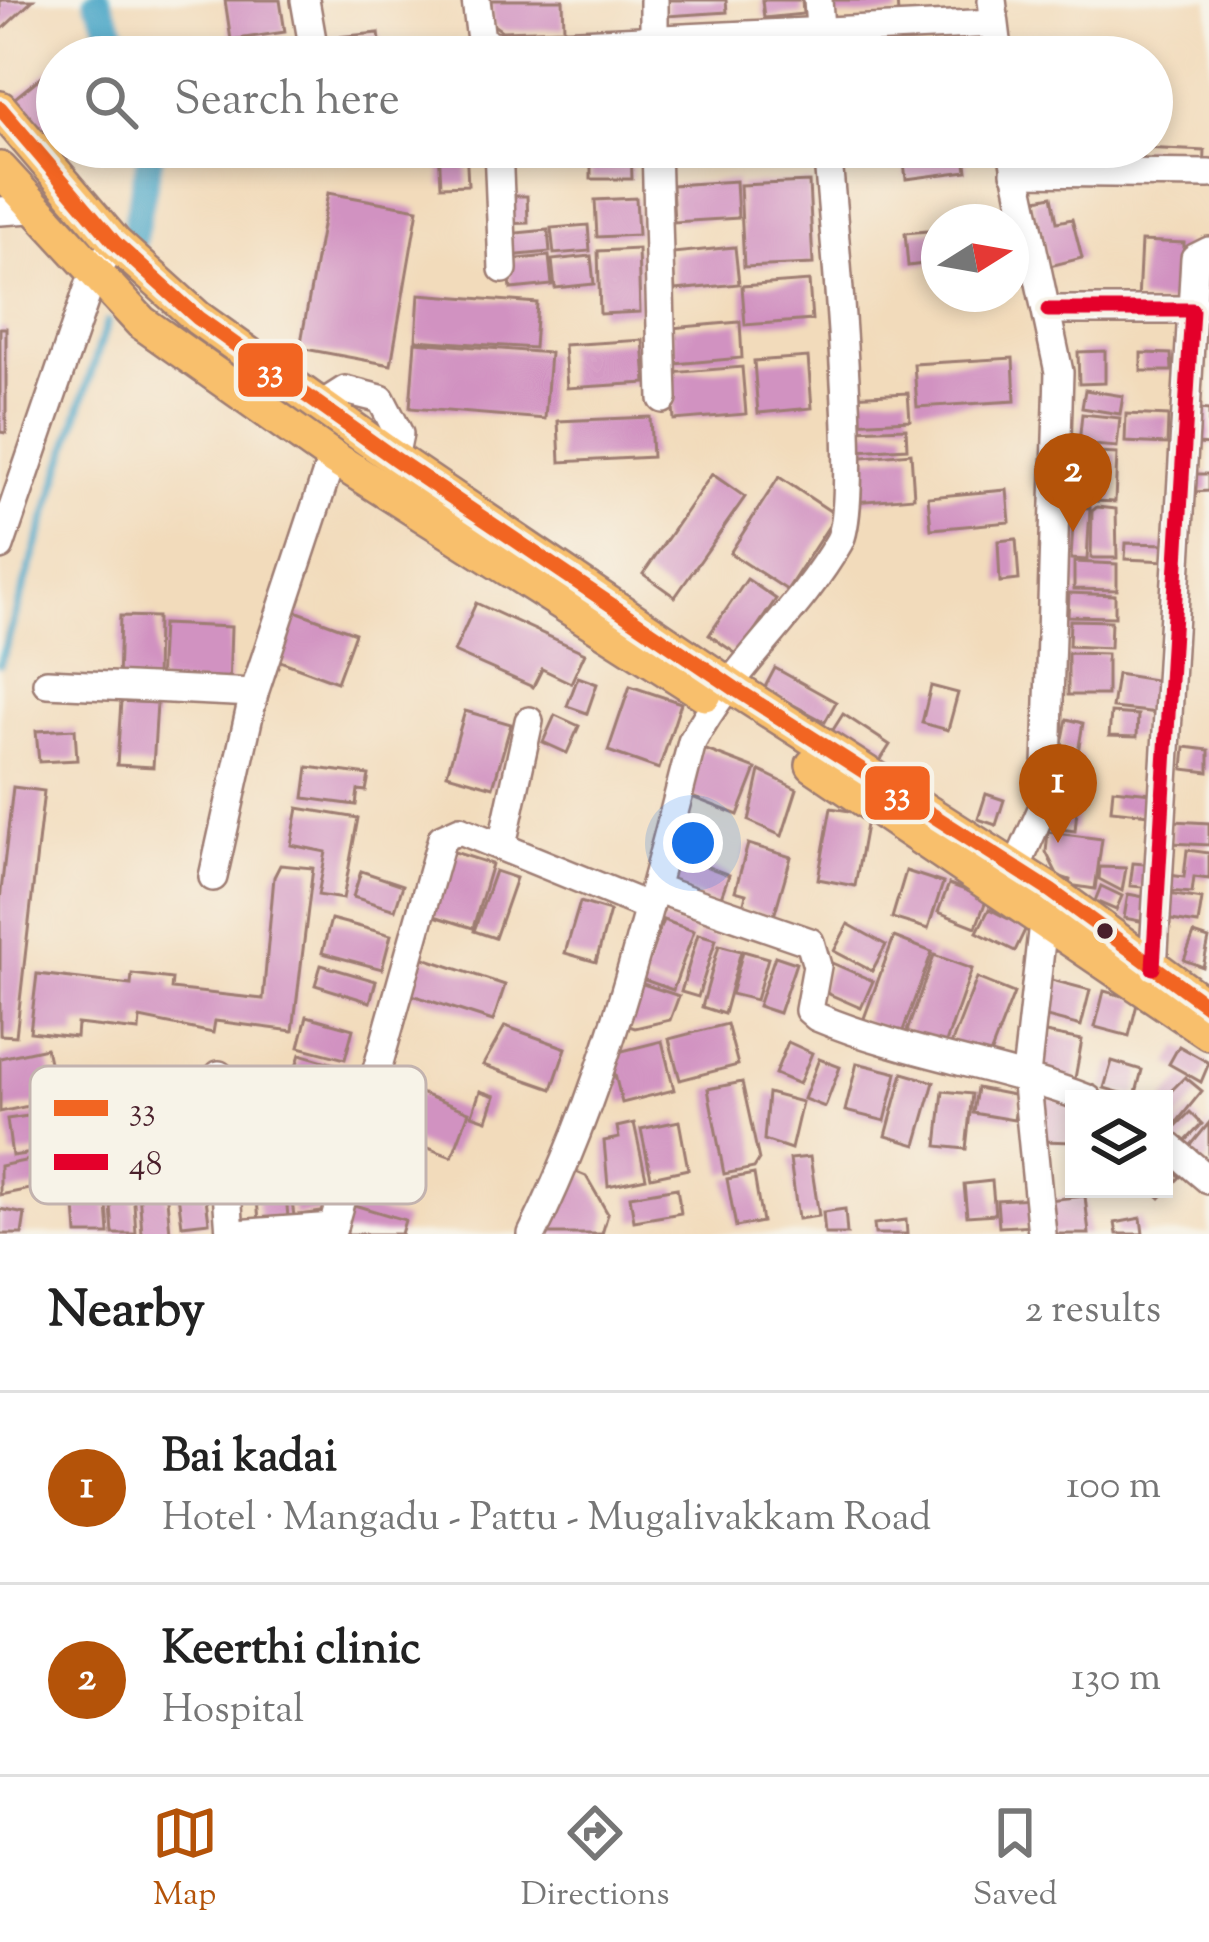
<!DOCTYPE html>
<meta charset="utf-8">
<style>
:root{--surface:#fff;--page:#f6f6f6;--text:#222;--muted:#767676;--line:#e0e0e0;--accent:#b45309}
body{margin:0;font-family:"Sorts Mill Goudy",serif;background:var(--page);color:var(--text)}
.controls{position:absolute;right:36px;bottom:36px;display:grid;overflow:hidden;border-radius:0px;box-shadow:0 6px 18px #0003}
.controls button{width:108px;height:108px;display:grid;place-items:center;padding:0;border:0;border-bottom:3px solid var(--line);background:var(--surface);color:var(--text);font:60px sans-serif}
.compass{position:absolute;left:921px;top:204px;width:108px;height:108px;border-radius:50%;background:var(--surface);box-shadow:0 6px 18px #0003;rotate:79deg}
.you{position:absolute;left:693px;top:843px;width:42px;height:42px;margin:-30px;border:9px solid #fff;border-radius:50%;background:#1a73e8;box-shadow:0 0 0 18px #1a73e833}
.badge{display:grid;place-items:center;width:78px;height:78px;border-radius:50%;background:var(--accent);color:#fff;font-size:39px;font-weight:700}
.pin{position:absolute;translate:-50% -99px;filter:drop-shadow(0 3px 6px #0008)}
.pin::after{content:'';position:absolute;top:63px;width:42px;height:36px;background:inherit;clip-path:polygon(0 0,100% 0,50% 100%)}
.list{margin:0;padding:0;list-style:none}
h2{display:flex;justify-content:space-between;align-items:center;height:156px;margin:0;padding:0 48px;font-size:51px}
h2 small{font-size:39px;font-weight:400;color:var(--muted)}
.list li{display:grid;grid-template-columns:78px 1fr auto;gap:36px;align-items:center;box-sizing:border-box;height:192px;padding:0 48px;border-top:3px solid var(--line)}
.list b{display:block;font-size:45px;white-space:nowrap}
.list p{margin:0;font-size:39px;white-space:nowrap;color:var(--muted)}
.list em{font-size:39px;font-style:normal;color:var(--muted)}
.icon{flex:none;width:66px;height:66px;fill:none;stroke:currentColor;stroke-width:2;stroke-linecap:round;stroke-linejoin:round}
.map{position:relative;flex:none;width:1209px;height:1234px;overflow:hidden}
.search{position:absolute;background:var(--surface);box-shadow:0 6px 18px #0003;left:36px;right:36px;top:36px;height:132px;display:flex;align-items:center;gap:30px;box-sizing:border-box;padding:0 42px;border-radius:66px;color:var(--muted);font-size:45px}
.sheet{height:540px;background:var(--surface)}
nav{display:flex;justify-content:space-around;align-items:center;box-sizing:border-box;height:168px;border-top:3px solid var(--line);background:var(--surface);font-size:33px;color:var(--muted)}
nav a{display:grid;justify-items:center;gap:6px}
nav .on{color:var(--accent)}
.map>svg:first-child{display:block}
</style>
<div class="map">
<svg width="1209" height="1234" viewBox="0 0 1209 1234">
<rect width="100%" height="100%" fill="#f7f3e8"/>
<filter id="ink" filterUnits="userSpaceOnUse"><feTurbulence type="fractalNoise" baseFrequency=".00833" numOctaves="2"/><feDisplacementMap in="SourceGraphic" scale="24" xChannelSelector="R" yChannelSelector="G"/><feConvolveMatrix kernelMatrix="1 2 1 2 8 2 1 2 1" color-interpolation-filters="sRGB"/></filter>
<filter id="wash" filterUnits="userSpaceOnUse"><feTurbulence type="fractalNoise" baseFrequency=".004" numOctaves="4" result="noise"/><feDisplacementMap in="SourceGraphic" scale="48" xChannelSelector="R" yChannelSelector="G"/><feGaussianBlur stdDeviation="2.7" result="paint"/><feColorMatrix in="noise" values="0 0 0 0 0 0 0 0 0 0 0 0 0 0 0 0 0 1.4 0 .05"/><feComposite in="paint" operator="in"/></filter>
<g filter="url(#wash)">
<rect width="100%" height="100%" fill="#f2dbbb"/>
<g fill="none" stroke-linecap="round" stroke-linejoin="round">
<polyline stroke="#48a6c7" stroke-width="8" points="0,664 107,322"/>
<g stroke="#48a6c7" stroke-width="27">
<polyline points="97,0 125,57"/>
<polyline points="131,250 152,147"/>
</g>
</g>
<g id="blocks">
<g fill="#d192c1">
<polygon points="0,0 33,0 0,31"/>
<polygon points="225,0 280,0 285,32 231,40"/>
<polygon points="491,0 563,0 564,29 502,31 492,24"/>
<polygon points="666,0 726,0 727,12 667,16"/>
<polygon points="762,0 802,0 803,14 764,18"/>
<polygon points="830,0 897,0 898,14 831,17"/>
<polygon points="379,33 382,57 327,57 325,38"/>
<polygon points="89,39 103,57 66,57"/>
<polygon points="57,64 57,134 44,145 10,102"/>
<polygon points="439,147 466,147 468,185 441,186"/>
<polygon points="591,147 631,147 632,179 591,179"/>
<polygon points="661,147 727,147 727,157 661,158"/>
<polygon points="902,147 964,147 967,171 906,179"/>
<polygon points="1142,148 1205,151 1204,173 1141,170"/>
<polygon points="736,181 738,218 674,222 672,185"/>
<polygon points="809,182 813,264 744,267 740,185"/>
<polygon points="328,193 418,209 391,365 300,348"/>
<polygon points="502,196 527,196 528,223 503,224"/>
<polygon points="1052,196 1057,222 1072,219 1082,258 1050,266 1032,200"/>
<polygon points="636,198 638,235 597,237 595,200"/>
<polygon points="588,225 590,251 554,254 551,228"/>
<polygon points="548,230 550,252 508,256 506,234"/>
<polygon points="939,230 939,262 908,266 905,233"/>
<polygon points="1141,241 1184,243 1182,304 1138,301"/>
<polygon points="735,247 739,284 675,290 672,253"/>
<polygon points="638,249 640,312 600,314 598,251"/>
<polygon points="549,256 552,285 511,289 508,260"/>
<polygon points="591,256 594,284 555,288 552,260"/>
<polygon points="809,281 812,320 745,325 742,286"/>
<polygon points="419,294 537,303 534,348 416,340"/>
<polygon points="740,322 742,358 674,364 671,328"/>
<polygon points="0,328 6,328 6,433 0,432"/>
<polygon points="643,340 646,383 567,388 564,345"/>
<polygon points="415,342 550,353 545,419 410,408"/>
<polygon points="1105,351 1105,383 1079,384 1078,352"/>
<polygon points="1141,353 1171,354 1172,371 1141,371"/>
<polygon points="808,357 812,408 758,413 754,361"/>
<polygon points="1013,358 1015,401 917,407 914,364"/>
<polygon points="742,367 746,414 674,420 670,373"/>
<polygon points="1085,390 1123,396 1120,414 1082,408"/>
<polygon points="908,393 910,420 851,423 849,396"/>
<polygon points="1200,409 1209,410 1209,445 1198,444"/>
<polygon points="1082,414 1120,418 1117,447 1079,444"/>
<polygon points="1126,414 1168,416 1167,444 1125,442"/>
<polygon points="650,417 652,457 560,462 558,421"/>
<polygon points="906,428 907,448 855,451 854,430"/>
<polygon points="1078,450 1094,451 1090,505 1076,505"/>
<polygon points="911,453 914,497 855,502 851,458"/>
<polygon points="1097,453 1117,454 1115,502 1095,501"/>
<polygon points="712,474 745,497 675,597 643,574"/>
<polygon points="1193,474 1209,474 1209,491 1193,492"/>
<polygon points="779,477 836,515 787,590 730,553"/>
<polygon points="1007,490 1010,522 931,529 928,497"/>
<polygon points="1074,507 1090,508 1087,560 1071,559"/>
<polygon points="1097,507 1116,509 1117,558 1091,558 1092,511"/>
<polygon points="1016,539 1019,580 1000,582 998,541"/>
<polygon points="1126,543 1167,544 1167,561 1125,559"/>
<polygon points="1074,562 1117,564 1117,590 1074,589"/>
<polygon points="747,579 776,599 738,655 709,635"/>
<polygon points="1069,593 1115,595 1115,617 1068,616"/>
<polygon points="476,603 585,653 571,683 542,669 533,687 454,652"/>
<polygon points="290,609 355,633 337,682 272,658"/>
<polygon points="120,616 157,617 156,684 118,683"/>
<polygon points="1070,620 1111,621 1110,648 1069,646"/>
<polygon points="162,624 231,627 229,688 159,684"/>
<polygon points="1068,653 1107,654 1107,695 1068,695"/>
<polygon points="775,668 836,702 825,722 764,689"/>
<polygon points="1117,674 1161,681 1159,713 1112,708"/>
<polygon points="578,677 597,684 587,713 567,706"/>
<polygon points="630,686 681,703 659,769 608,751"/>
<polygon points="931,686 958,693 948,730 922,723"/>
<polygon points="121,701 157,703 153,767 117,765"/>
<polygon points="465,711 511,724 493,787 447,774"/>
<polygon points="1111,713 1138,715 1137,737 1109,736"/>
<polygon points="843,714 890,745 878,764 831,733"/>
<polygon points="555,715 579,726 567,753 543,742"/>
<polygon points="1067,719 1083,723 1078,752 1061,749"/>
<polygon points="75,729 77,760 39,762 36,731"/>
<polygon points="1185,747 1209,750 1209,772 1183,769"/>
<polygon points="701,748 756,769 738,815 684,794"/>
<polygon points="1061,754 1082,756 1075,831 1053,828"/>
<polygon points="308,767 369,775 366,791 358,790 356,805 304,798"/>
<polygon points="760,771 797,789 782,836 749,821"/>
<polygon points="13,787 44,791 16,1036 0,1035 0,900"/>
<polygon points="1113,789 1152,793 1150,814 1111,810"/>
<polygon points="986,794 1004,800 996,825 978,819"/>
<polygon points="298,808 358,818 343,899 318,895 326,852 291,845"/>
<polygon points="831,808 868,814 855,886 818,879"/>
<polygon points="1173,821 1209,823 1209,845 1172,843"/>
<polygon points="1048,832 1102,839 1095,889 1069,885 1070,880 1058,876 1046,852"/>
<polygon points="748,844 791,857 774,916 743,907 746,894 735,891"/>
<polygon points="1187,850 1209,853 1209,879 1194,877 1192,893 1168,891 1169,875 1184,877"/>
<polygon points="451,851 492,864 473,928 431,915"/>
<polygon points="671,853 729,875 718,905 660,883"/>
<polygon points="1133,863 1155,865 1152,888 1130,886"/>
<polygon points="280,865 313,868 293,1031 215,1021 213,1033 140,1018 139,1031 77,1024 76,1037 30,1032 37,974 131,985 132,974 172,979 171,989 263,999 274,877"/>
<polygon points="1100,867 1126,868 1122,891 1099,879"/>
<polygon points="361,871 403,885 395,910 353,897"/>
<polygon points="495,871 516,878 495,938 474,931"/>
<polygon points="906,871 943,883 928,929 892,918"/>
<polygon points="949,884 987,898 976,927 938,912"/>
<polygon points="1101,886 1122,896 1116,910 1095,901"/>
<polygon points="1128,894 1149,898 1145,922 1124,918"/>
<polygon points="1168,894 1202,899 1198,924 1165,919"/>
<polygon points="580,902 610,911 596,962 565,953"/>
<polygon points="989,909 1026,928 1015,951 977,932"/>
<polygon points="331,919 391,935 382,969 322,953"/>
<polygon points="663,920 694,931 673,990 642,979"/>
<polygon points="848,924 886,945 872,971 834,951"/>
<polygon points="698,934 716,939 698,997 681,992"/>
<polygon points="1194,934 1209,939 1203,967 1184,960"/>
<polygon points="894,937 932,952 901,1036 863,1021"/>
<polygon points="719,945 741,951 724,1014 702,1007"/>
<polygon points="743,951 768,958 756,1000 731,994"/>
<polygon points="934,955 972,969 943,1051 905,1037"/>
<polygon points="775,956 796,963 779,1013 758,1006"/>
<polygon points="421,957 505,985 493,1021 409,994"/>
<polygon points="832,963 873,981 861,1008 820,990"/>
<polygon points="321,965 376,981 370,1002 315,985"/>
<polygon points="977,978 1014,993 988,1060 951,1045"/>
<polygon points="1048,979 1090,990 1081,1026 1039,1015"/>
<polygon points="637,982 679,996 670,1020 635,1028 623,1024"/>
<polygon points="1104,991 1138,1000 1129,1036 1095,1027"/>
<polygon points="307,1016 353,1029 345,1059 299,1047"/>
<polygon points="727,1024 738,1065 680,1080 669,1039"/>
<polygon points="505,1026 566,1048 552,1089 483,1065"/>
<polygon points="1040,1032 1082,1040 1074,1084 1033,1067"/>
<polygon points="662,1041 674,1090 622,1103 610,1054"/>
<polygon points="788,1042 812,1053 799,1084 775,1074"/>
<polygon points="1179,1046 1209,1063 1201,1082 1169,1064"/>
<polygon points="46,1048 57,1100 0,1112 0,1058"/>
<polygon points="300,1054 344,1067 336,1093 292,1080"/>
<polygon points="819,1059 840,1067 825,1107 804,1099"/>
<polygon points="1112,1061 1142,1070 1135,1097 1104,1088"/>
<polygon points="857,1063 897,1073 885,1121 845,1111"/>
<polygon points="903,1073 934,1082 916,1145 886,1136"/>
<polygon points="1185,1077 1202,1091 1164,1138 1164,1098"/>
<polygon points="382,1078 469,1112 452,1157 364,1124"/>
<polygon points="742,1082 759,1160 754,1168 724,1174 708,1089"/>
<polygon points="977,1088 1018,1096 1014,1120 973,1113"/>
<polygon points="480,1091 495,1096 487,1120 472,1115"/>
<polygon points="943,1091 972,1094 966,1149 937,1146"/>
<polygon points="768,1093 802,1102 791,1149 764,1140"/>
<polygon points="1043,1097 1074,1103 1074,1142 1042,1141"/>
<polygon points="1190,1112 1202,1124 1177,1150 1165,1137"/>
<polygon points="42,1114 47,1151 12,1156 7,1119"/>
<polygon points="679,1121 688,1169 651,1177 641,1129"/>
<polygon points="634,1123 646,1178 608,1186 604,1141 619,1138 617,1127"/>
<polygon points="1209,1123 1209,1158 1200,1169 1183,1155"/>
<polygon points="810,1157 819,1216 798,1219 790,1159"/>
<polygon points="39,1158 45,1186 0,1195 0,1166"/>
<polygon points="1164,1161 1180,1177 1160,1198 1150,1189 1164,1189"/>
<polygon points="284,1169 288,1218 259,1220 254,1172"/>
<polygon points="574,1171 586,1176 608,1214 602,1234 541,1234"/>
<polygon points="754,1174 762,1222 736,1227 727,1179"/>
<polygon points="203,1175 209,1222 182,1225 176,1179"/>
<polygon points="323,1176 328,1211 294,1216 289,1181"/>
<polygon points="992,1181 995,1214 967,1216 964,1184"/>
<polygon points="133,1188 136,1234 113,1234 110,1190"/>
<polygon points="166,1188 170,1232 142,1234 139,1190"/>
<polygon points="677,1188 681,1213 634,1221 630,1196"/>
<polygon points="106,1190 109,1234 77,1234 74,1192"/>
<polygon points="1085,1196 1089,1234 1051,1234 1048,1200"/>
<polygon points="1032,1198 1034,1225 999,1227 997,1200"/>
<polygon points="344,1202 405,1220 401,1234 334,1234"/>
<polygon points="0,1209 25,1214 22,1234 0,1234"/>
<polygon points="845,1209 847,1234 825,1234 823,1212"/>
<polygon points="1141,1218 1143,1234 1117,1234 1115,1223"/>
<polygon points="906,1220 907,1234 875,1234 874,1224"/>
</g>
</g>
</g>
<g filter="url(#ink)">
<use href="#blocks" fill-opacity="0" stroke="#9e7d73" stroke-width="3"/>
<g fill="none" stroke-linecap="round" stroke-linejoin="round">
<defs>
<g id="minor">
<polyline points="305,0 315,57"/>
<polyline points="476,0 481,40 494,47"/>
<polyline points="818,0 822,57"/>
<polyline points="992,0 999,57"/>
<polyline points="494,47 994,23"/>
<polyline points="654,57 654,0"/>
<polyline points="498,147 503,269"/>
<polyline points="656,147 663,399"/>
<polyline points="1015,172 1209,174"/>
<polyline points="0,211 32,209"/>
<polyline points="1048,310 1192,310 1153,968"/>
<polyline points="1192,310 1195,258 1209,251"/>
<polyline points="320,406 345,390 381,399 399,434 394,458"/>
<polyline points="0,546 93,275 115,243"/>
<polyline points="47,683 254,693 332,457"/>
<polyline points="502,845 529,721"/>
<polyline points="213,877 254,693"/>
<polyline points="1009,884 1046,800 1059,372 1011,147"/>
<path d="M 654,888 L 810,942 L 817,966 L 809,1010 L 817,1017 C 905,1054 999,1065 1088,1099"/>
<polyline points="219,1075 230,1234"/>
<polyline points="1164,1142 1209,1180"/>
<polyline points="236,1234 333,1227"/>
<polyline points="331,1234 442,838 460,830 649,907"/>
<path d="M 532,1234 C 609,1079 649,909 692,742 C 730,669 797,615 839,542 C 862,502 832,212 827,147"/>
<polyline points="1042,1234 1026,1075 1045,905"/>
</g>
<g id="major">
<polyline points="0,108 115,243 198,318 394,458 740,692 1051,891 1209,1007"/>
<polyline points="0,169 141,322 332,457 705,694"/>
<polyline points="813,765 1209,1033"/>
</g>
</defs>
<use href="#minor" stroke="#9e7d73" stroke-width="32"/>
<use href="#major" stroke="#9e7d73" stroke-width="38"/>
<use href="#minor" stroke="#fff" stroke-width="27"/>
<use href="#major" stroke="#f8bf6c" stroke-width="33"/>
<defs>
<polyline id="bus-1" points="0,108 115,243 198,318 394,458 740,692 1051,891 1209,1007"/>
<polyline id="bus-2" points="1048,310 1192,310 1153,968"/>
</defs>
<use href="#bus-1" stroke="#f7f3e8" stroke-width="24"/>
<use href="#bus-2" stroke="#f7f3e8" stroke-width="24"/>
<use href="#bus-1" stroke="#f26522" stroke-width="15"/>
<use href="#bus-2" stroke="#e4002b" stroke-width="15"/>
</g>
</g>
<circle fill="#4a1f2b" stroke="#f7f3e8" stroke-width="4.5" cx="1105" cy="931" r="10"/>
<rect x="30" y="1066" width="396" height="138" rx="18" fill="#f7f3e8" stroke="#c3b3af" stroke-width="3"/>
<rect x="54" y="1100" width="54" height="16" fill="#f26522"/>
<rect x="54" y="1154" width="54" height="16" fill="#e4002b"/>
<g font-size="33" fill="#4a1f2b">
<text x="129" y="1120">33</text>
<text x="129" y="1174">48</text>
</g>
<g stroke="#f7f3e8" stroke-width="4.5">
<rect x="236" y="341" width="69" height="58" rx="12" fill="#f26522"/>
<rect x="863" y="764" width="69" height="58" rx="12" fill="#f26522"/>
</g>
<g font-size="33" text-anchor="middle" font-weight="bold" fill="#fff">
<text x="270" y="381">33</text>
<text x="897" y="804">33</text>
</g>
</svg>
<div class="controls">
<button><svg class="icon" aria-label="layers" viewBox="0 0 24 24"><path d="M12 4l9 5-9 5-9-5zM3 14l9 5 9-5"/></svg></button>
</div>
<svg class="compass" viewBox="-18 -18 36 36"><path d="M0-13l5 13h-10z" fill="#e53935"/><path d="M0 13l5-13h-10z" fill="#767676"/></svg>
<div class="you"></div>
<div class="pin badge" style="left:1058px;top:843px">1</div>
<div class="pin badge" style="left:1073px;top:532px">2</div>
<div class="search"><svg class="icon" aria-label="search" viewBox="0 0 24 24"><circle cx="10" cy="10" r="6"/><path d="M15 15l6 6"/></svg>Search here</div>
</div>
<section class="sheet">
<h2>Nearby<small>2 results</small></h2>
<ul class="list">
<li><span class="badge">1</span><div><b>Bai kadai</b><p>Hotel · Mangadu - Pattu - Mugalivakkam Road</p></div><em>100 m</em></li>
<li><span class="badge">2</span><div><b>Keerthi clinic</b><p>Hospital</p></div><em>130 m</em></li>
</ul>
</section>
<nav>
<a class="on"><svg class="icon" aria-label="map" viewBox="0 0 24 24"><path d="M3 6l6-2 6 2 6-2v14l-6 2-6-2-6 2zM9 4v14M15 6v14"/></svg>Map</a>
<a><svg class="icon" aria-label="directions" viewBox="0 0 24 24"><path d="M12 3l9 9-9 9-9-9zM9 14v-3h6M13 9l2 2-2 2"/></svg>Directions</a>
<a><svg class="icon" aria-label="saved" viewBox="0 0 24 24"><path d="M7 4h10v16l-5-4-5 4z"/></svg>Saved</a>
</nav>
